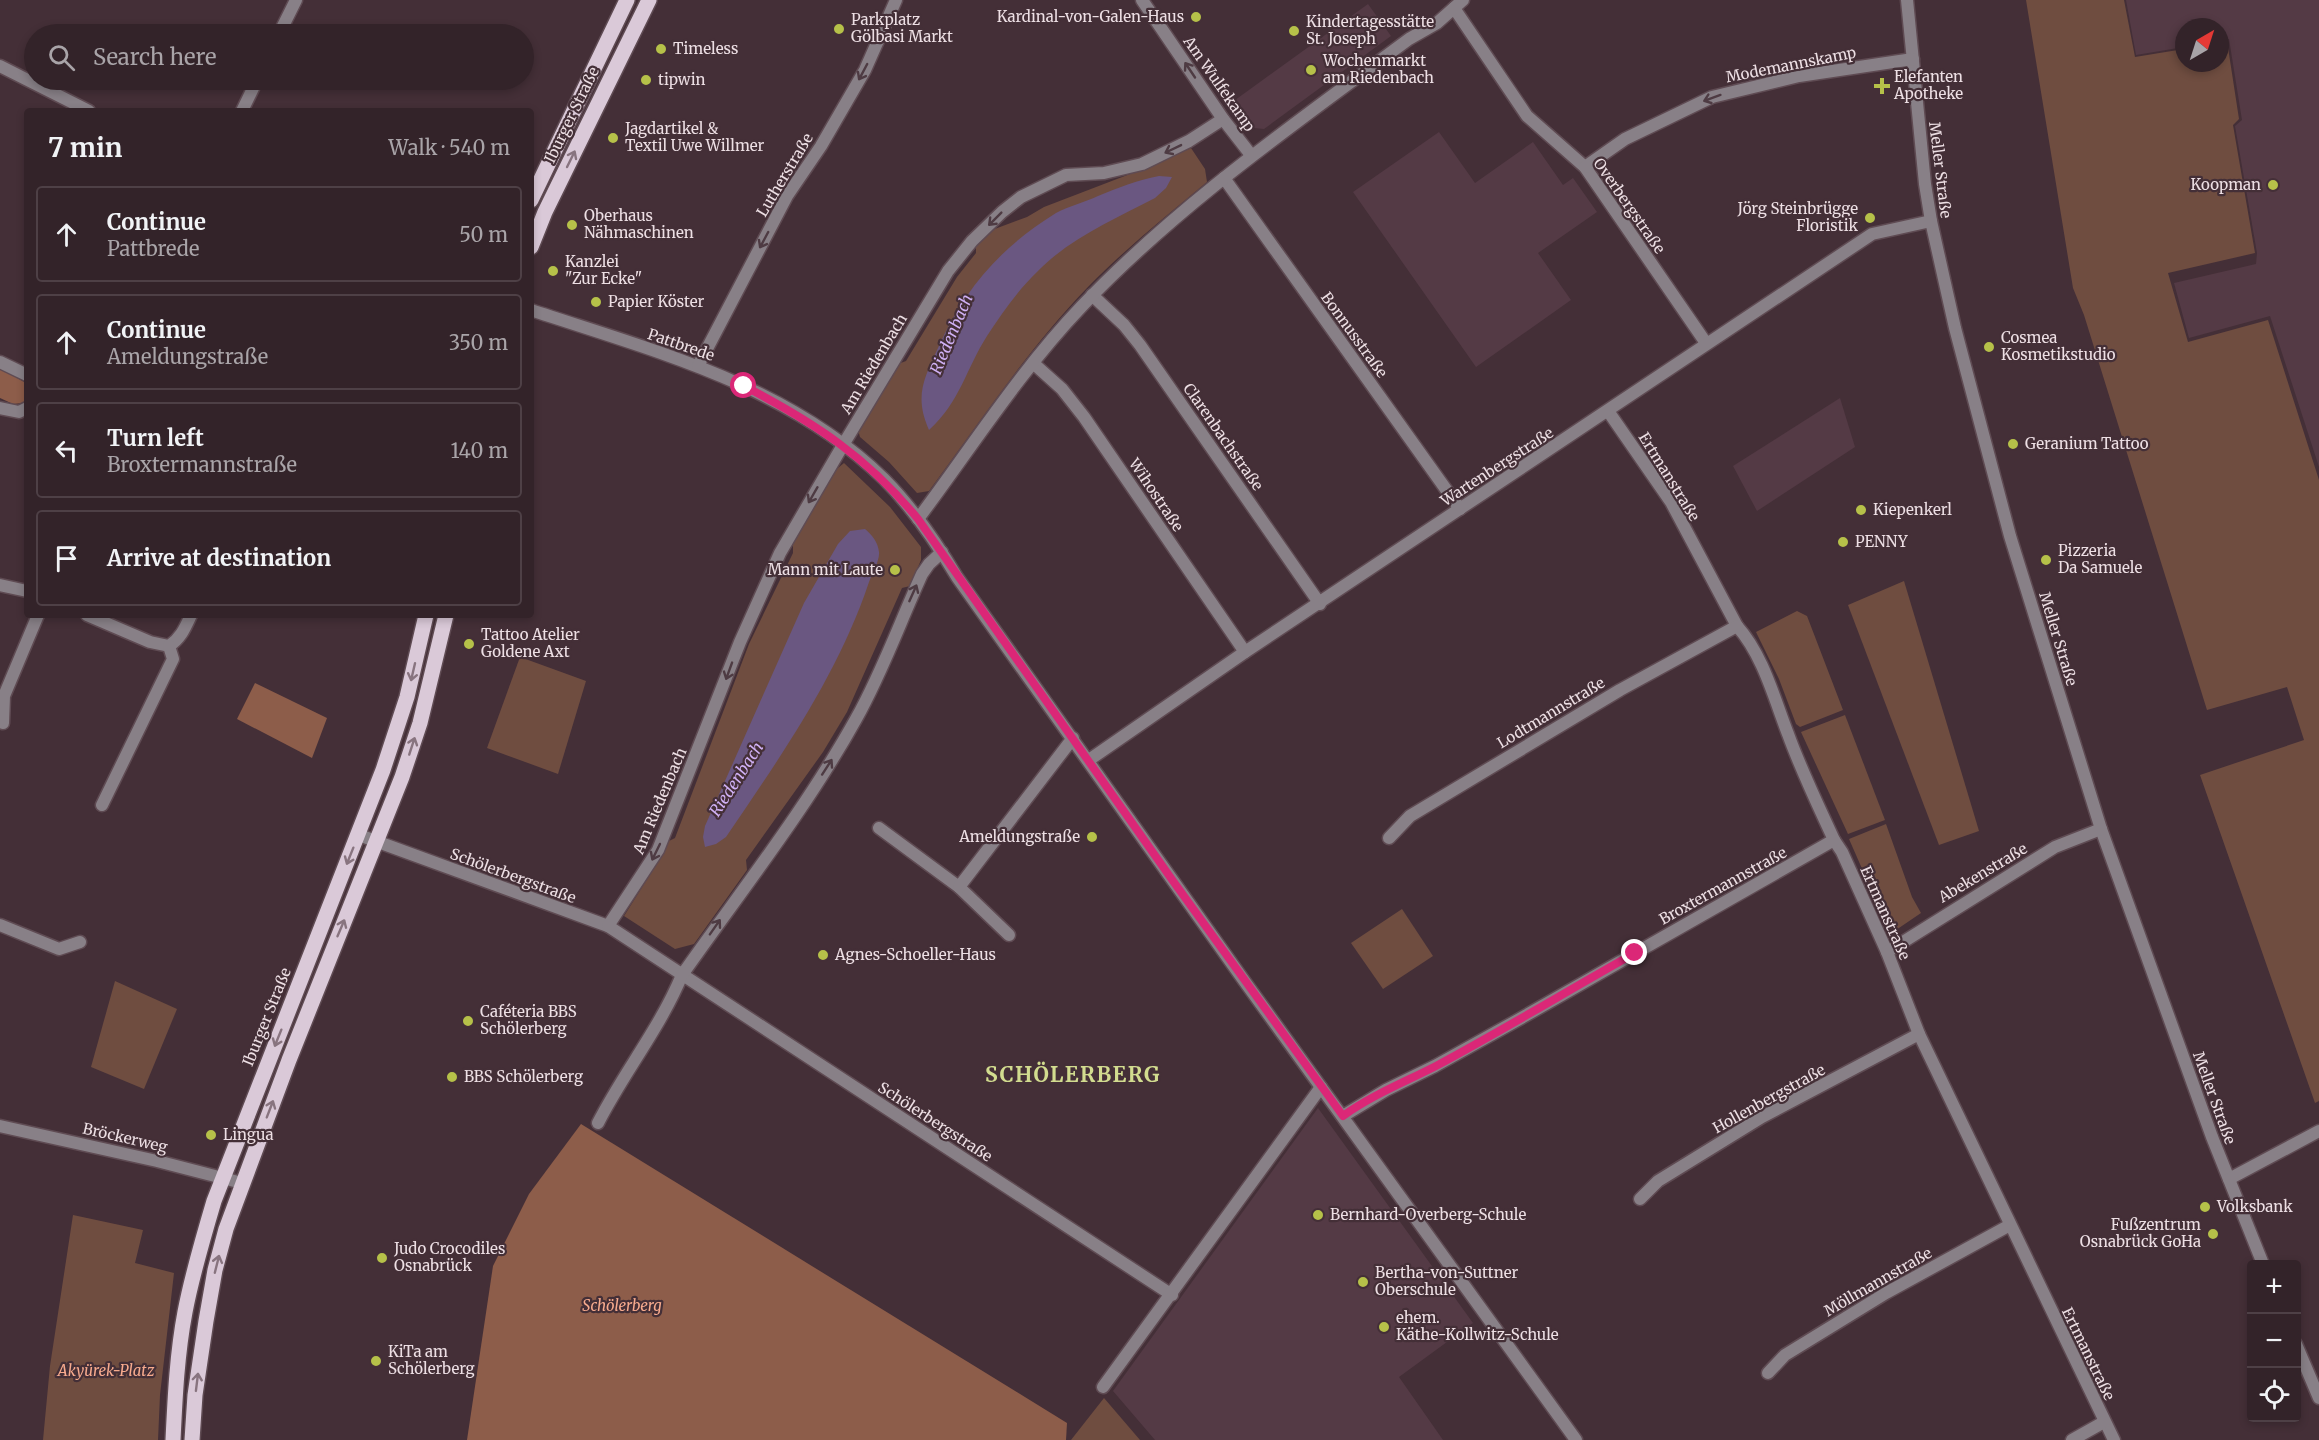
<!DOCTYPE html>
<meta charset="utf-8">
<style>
:root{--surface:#332329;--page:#3e2f35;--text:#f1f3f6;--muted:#a9a4a8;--line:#4e4046}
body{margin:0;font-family:Merriweather,serif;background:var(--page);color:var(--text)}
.controls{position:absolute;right:18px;bottom:18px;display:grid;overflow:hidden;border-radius:6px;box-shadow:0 3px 9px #0003}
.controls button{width:54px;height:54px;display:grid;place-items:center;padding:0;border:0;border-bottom:2px solid var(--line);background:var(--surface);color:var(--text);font:30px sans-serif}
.compass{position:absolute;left:2175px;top:18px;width:54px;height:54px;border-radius:50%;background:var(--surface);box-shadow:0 3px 9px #0003;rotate:39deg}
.stop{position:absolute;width:18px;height:18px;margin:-14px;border:4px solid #db2777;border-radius:50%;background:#fff}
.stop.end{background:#db2777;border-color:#fff;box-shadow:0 2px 6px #0008}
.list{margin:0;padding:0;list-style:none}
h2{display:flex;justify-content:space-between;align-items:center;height:78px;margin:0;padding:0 24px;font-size:26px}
h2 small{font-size:20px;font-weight:400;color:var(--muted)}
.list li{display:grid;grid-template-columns:39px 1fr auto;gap:18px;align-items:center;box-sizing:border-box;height:96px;margin:0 12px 12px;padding:0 12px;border:2px solid var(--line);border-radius:6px}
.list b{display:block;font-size:22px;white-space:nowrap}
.list p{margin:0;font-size:20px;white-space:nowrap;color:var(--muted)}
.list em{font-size:20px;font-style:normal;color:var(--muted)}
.icon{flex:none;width:33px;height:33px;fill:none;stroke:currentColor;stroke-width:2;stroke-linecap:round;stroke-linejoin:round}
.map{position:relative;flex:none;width:2319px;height:1440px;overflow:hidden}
.search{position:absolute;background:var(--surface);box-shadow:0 3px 9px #0003;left:24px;top:24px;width:510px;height:66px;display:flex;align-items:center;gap:15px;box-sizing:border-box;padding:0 21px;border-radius:33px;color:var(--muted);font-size:22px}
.panel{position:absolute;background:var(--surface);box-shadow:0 3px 9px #0003;left:24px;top:108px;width:510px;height:510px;border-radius:6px}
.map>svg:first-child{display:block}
</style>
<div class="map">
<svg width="2319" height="1440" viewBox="0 0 2319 1440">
<rect width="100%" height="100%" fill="#442f37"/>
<g fill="#543a45">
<polygon points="2126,0 2319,0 2319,467 2270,316 2189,338 2174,283 2256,264 2257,253 2235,126 2242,120 2229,39 2220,41 2220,27 2184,27 2184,47 2136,55"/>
<polygon points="1368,4 1391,36 1264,129 1254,128 1242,120 1231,103"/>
<polygon points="1439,132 1475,183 1533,142 1563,185 1573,178 1597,212 1538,253 1571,300 1476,367 1353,192"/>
<polygon points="1840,398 1855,447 1757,511 1733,466"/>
<polygon points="1318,1108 1473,1323 1399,1377 1443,1440 1155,1440 1113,1391"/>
</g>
<g fill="#6f4d40">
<polygon points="2026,0 2124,0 2135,57 2184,49 2184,63 2220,63 2220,43 2227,41 2239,119 2233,125 2255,253 2168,273 2188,342 2268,320 2319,480 2319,1101 2315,1103 2200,775 2304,740 2287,687 2207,710 2084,315 2073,288"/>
<path d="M 1191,148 L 1205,169 L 1207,182 C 1166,216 1124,250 1087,288 C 1027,350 980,422 929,491 L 917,493 L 889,462 L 860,437 L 858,430 L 898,364 L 906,361 L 957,277 L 976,253 L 976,246 L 992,230 L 1027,217 L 1044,207 L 1143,169 Z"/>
<polygon points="844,463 890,507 921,547 921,560 910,586 902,588 847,712 823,752 746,860 747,870 694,944 675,949 624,916 659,860 667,842 675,838 749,644 793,553 793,543 833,472"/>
<polygon points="1904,581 1979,831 1939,845 1848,605"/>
<polygon points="1797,611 1807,616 1843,710 1800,727 1796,724 1779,679 1756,632"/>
<polygon points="520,657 586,681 558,774 487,748"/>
<polygon points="1845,715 1885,820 1848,834 1801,732"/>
<polygon points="1886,824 1912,897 1921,913 1896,930 1888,928 1849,839"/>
<polygon points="1402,909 1433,956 1383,989 1351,943"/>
<polygon points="115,981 177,1009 144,1089 91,1067"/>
<polygon points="73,1215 143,1230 135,1263 174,1273 160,1395 158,1440 43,1440 50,1366"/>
<polygon points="1104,1398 1140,1440 1071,1440"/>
</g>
<g fill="#8d5d4a">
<polygon points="0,368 26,383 27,397 23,403 13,404 0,398"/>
<polygon points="255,683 327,718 312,758 237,719"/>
<polygon points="581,1124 1067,1423 1066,1440 467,1440 493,1266 529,1194"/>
</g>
<g fill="#6a5781">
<path d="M 1159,176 L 1172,177 L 1166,188 L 1155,198 C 1115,219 1070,238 1038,271 C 1018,290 1002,313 987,336 C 966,369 960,402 929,430 C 914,396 924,379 938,348 C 965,288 1000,248 1056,213 C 1069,206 1085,202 1098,196 C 1118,188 1137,180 1159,176 Z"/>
<path d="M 865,529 C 872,535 878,542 879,552 C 880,560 872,574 869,582 C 838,675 781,756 726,837 L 716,844 L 705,847 L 703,837 L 705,826 L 804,603 L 838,544 L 850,531 Z"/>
</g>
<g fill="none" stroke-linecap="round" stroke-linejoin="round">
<defs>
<g id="minor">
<polyline points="1142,0 1223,119 1251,155"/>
<polyline points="1907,0 1925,184 1931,221 1955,328 2010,536 2101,829 2212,1137 2263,1264"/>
<polyline points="1454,8 1527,116 1585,167 1706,343"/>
<polyline points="279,34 296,0"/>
<polyline points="0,66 89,111"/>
<polyline points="242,111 257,80"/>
<polyline points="1585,167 1625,139 1712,97 1799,76 1913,59"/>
<polyline points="1224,178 1460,509"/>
<polyline points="1092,295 1124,325 1140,345 1320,604"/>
<path d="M 531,310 C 654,351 788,385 884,479 C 913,508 936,542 957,577 L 1245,982 L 1576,1440"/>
<polyline points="0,362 27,375"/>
<polyline points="1033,363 1062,389 1084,417 1245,652"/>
<polyline points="698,366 787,196 821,146 865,70 896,0"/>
<polyline points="0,408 19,412 27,408"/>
<path d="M 1608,411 L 1671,502 L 1737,626 C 1763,655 1774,698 1788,734 C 1801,770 1818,805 1834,840 L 1842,852 L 1887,952 L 1919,1034 L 2114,1440"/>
<path d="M 918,519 C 971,448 1020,371 1082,306 C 1179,204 1296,123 1409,39 L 1437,23 L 1463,0"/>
<polyline points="0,585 27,591"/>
<path d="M 87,615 L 150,642 L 169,646 C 181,638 185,628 191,615"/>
<polyline points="3,723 4,696 38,615"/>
<polyline points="1089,760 1245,652 1872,234 1931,221"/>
<polyline points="102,805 173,659 169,646"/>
<polyline points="879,828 959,887 1009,935"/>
<polyline points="359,835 608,926 1172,1295"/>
<polyline points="1389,838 1410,816 1620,690 1737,626"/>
<polyline points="959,887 1073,738"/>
<polyline points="0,925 59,949 80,942"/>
<polyline points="608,926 658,850 740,642 780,553 843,445 948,271 972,241 1002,212 1021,197 1066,175 1104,173 1142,164 1189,141 1223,119"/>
<polyline points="1887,952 2055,847 2101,829"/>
<polyline points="1343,1116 1386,1090 1435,1066 1516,1021 1834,840"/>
<path d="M 598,1123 C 624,1072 660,1028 682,975 C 741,891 806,809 856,719 C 882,673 900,622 922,574 L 929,564 L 942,552"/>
<polyline points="0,1126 157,1161 242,1183"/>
<polyline points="2229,1179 2319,1131"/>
<polyline points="1640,1199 1658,1181 1762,1117 1919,1034"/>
<polyline points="2296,1344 2319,1398"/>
<polyline points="1768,1373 1785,1355 1886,1293 2010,1225"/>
<polyline points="1103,1387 1321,1087"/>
<polyline points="2072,1440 2104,1422"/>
</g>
<g id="primary">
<polyline points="531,200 627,0"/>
<polyline points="531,247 545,212 649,0"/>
<path d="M 173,1440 C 175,1398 177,1354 185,1312 C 192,1275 203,1238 214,1201 L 383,770 L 407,697 L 426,615"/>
<polyline points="192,1440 195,1395 206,1321 215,1270 226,1229 289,1060 402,777 420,723 446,615"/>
</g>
</defs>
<use href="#minor" stroke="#5f4b53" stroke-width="15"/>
<use href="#primary" stroke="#5f4b53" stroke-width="18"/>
<use href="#minor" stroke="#888087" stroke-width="12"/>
<use href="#primary" stroke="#dac9d8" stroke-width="15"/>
</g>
<defs><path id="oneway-shaft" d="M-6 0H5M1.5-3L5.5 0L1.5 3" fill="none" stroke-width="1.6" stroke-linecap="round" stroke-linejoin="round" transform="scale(1.5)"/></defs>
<g stroke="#4e3b43">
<use href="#oneway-shaft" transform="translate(1190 70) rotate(-124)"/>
<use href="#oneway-shaft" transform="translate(863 72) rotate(118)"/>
<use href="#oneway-shaft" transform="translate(1712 98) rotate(160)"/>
<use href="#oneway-shaft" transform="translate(1173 149) rotate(154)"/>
<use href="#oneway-shaft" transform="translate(995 219) rotate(135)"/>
<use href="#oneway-shaft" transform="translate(764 240) rotate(118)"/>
<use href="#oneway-shaft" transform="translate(813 495) rotate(120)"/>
<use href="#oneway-shaft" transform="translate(913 593) rotate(-66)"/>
<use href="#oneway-shaft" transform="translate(729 671) rotate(110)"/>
<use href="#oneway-shaft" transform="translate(827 767) rotate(-57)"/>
<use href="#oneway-shaft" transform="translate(656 852) rotate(116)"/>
<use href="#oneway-shaft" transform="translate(715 927) rotate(-55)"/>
</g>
<g stroke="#88747f">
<use href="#oneway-shaft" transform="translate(571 159) rotate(-64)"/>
<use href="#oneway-shaft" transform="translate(413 672) rotate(103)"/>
<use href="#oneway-shaft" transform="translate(412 746) rotate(-72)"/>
<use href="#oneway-shaft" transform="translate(350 856) rotate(112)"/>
<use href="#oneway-shaft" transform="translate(341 928) rotate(-67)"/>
<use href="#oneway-shaft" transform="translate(278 1038) rotate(112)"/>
<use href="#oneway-shaft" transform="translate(270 1109) rotate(-69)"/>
<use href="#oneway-shaft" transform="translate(217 1264) rotate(-76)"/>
<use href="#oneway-shaft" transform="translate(197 1382) rotate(-83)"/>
</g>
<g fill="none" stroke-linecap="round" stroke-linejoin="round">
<path stroke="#db2777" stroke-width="8" d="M 744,386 C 815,423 867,457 918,519 L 1173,881 L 1343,1116 C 1372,1095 1405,1082 1436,1066 C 1503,1030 1569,990 1635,953"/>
</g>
<g fill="#b6c149" stroke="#442f37" stroke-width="2">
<circle cx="1196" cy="17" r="6"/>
<circle cx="839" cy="29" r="6"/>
<circle cx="1294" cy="31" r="6"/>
<circle cx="661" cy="49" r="6"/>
<circle cx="1311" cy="70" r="6"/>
<circle cx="646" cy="80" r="6"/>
<path d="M1879 77h6v6h6v6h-6v6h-6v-6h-6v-6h6z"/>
<circle cx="613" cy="138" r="6"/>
<circle cx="2273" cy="185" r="6"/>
<circle cx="1870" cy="218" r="6"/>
<circle cx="572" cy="225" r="6"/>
<circle cx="553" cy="271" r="6"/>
<circle cx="596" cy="302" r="6"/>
<circle cx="1989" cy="347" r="6"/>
<circle cx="2013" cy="444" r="6"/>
<circle cx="1861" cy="510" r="6"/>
<circle cx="1843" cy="542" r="6"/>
<circle cx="2046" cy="560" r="6"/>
<circle cx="895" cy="570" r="6"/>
<circle cx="469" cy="644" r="6"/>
<circle cx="1092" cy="837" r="6"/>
<circle cx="823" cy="955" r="6"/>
<circle cx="468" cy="1021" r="6"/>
<circle cx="452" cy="1077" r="6"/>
<circle cx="211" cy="1135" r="6"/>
<circle cx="2205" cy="1207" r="6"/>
<circle cx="1318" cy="1215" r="6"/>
<circle cx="2213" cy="1234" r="6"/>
<circle cx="382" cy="1258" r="6"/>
<circle cx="1363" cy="1282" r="6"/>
<circle cx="1384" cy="1327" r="6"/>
<circle cx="376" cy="1361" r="6"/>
</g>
<g text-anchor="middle" stroke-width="4.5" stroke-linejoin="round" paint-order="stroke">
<g font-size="15" fill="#eddfe4" stroke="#442f37" text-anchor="start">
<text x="1184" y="22" text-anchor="end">Kardinal-von-Galen-Haus</text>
<text x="851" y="25">Parkplatz<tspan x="851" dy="17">Gölbasi Markt</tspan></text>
<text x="1306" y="27">Kindertagesstätte<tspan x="1306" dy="17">St. Joseph</tspan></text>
<text x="673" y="54">Timeless</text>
<text x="1323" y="66">Wochenmarkt<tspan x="1323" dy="17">am Riedenbach</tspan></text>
<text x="1894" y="82">Elefanten<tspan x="1894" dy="17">Apotheke</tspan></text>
<text x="658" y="85">tipwin</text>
<text x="625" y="134">Jagdartikel &amp;<tspan x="625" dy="17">Textil Uwe Willmer</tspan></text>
<text x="2261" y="190" text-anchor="end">Koopman</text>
<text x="1858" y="214" text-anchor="end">Jörg Steinbrügge<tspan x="1858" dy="17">Floristik</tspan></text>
<text x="584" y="221">Oberhaus<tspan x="584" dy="17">Nähmaschinen</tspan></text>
<text x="565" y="267">Kanzlei<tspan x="565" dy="17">"Zur Ecke"</tspan></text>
<text x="608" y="307">Papier Köster</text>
<text x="2001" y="343">Cosmea<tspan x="2001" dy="17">Kosmetikstudio</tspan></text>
<text x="2025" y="449">Geranium Tattoo</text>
<text x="1873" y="515">Kiepenkerl</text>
<text x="1855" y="547">PENNY</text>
<text x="2058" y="556">Pizzeria<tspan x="2058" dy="17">Da Samuele</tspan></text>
<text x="883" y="575" text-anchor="end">Mann mit Laute</text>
<text x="481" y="640">Tattoo Atelier<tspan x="481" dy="17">Goldene Axt</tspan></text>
<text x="1080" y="842" text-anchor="end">Ameldungstraße</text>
<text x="835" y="960">Agnes-Schoeller-Haus</text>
<text x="480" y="1017">Caféteria BBS<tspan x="480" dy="17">Schölerberg</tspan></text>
<text x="464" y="1082">BBS Schölerberg</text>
<text x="223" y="1140">Lingua</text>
<text x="2217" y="1212">Volksbank</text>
<text x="1330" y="1220">Bernhard-Overberg-Schule</text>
<text x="2201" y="1230" text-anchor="end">Fußzentrum<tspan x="2201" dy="17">Osnabrück GoHa</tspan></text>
<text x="394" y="1254">Judo Crocodiles<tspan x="394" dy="17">Osnabrück</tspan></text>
<text x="1375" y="1278">Bertha-von-Suttner<tspan x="1375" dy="17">Oberschule</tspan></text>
<text x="1396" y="1323">ehem.<tspan x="1396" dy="17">Käthe-Kollwitz-Schule</tspan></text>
<text x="388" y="1357">KiTa am<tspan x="388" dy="17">Schölerberg</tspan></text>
</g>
<g font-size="15" fill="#eddfe4" stroke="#442f37">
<text transform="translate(1791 65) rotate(-11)" y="5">Modemannskamp</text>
<text transform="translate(1219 84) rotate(55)" y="5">Am Wulfekamp</text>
<text transform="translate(572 115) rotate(-64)" y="5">Iburger Straße</text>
<text transform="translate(1940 170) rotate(83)" y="5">Meller Straße</text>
<text transform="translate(785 175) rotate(-59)" y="5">Lutherstraße</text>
<text transform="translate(1629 206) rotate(55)" y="5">Overbergstraße</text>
<text transform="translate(1354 335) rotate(54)" y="5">Bonnusstraße</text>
<text transform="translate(681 345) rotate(19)" y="5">Pattbrede</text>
<text transform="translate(874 364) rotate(-59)" y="5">Am Riedenbach</text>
<text transform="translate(1223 437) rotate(55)" y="5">Clarenbachstraße</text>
<text transform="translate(1497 467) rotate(-33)" y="5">Wartenbergstraße</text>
<text transform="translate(1669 477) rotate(58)" y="5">Ertmanstraße</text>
<text transform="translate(1156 495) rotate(56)" y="5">Wihostraße</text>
<text transform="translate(2058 639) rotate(73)" y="5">Meller Straße</text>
<text transform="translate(1551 713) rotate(-31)" y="5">Lodtmannstraße</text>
<text transform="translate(660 801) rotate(-67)" y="5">Am Riedenbach</text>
<text transform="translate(1983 873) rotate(-31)" y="5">Abekenstraße</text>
<text transform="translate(513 876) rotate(20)" y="5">Schölerbergstraße</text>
<text transform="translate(1723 886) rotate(-29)" y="5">Broxtermannstraße</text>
<text transform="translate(1885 913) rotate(66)" y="5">Ertmanstraße</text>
<text transform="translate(267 1017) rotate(-68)" y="5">Iburger Straße</text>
<text transform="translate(2214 1098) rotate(70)" y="5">Meller Straße</text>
<text transform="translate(1769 1099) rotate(-29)" y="5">Hollenbergstraße</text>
<text transform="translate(935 1122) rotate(33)" y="5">Schölerbergstraße</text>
<text transform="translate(125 1138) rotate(13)" y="5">Bröckerweg</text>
<text transform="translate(1878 1282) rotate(-30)" y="5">Möllmannstraße</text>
<text transform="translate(2088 1354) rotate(64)" y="5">Ertmanstraße</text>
</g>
<g font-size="15" font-style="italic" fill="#f8ab8e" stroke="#442f37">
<text x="622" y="1311">Schölerberg</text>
<text x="106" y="1376">Akyürek-Platz</text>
</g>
<g font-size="16" font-style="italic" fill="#d0b1f5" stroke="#442f37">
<text transform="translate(951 334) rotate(-67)" y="6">Riedenbach</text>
<text transform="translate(736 779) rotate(-57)" y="6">Riedenbach</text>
</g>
<g font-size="21" font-weight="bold" letter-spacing="1.5" fill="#d2dc8f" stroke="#442f37">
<text x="1073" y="1082">SCHÖLERBERG</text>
</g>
</g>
</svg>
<div class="controls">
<button>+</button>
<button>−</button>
<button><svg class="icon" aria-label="locate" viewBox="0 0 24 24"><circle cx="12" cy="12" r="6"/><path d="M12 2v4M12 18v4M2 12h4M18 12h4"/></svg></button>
</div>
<svg class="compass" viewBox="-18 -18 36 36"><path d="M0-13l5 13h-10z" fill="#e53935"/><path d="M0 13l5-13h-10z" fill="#a9a4a8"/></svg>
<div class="stop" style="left:744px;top:386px"></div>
<div class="stop end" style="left:1635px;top:953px"></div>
<div class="search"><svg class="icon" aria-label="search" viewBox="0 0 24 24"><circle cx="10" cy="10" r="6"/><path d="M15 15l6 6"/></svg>Search here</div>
<section class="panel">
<h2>7 min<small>Walk · 540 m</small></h2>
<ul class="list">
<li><svg class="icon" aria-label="ahead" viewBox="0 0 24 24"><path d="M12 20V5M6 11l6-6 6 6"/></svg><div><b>Continue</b><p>Pattbrede</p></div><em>50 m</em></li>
<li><svg class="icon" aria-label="ahead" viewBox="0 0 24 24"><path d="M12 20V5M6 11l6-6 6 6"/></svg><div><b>Continue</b><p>Ameldungstraße</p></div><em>350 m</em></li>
<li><svg class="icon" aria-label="left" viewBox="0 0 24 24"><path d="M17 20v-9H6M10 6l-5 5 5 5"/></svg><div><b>Turn left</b><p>Broxtermannstraße</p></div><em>140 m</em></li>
<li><svg class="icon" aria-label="arrive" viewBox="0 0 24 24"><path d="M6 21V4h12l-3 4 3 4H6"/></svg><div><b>Arrive at destination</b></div></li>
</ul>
</section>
</div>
